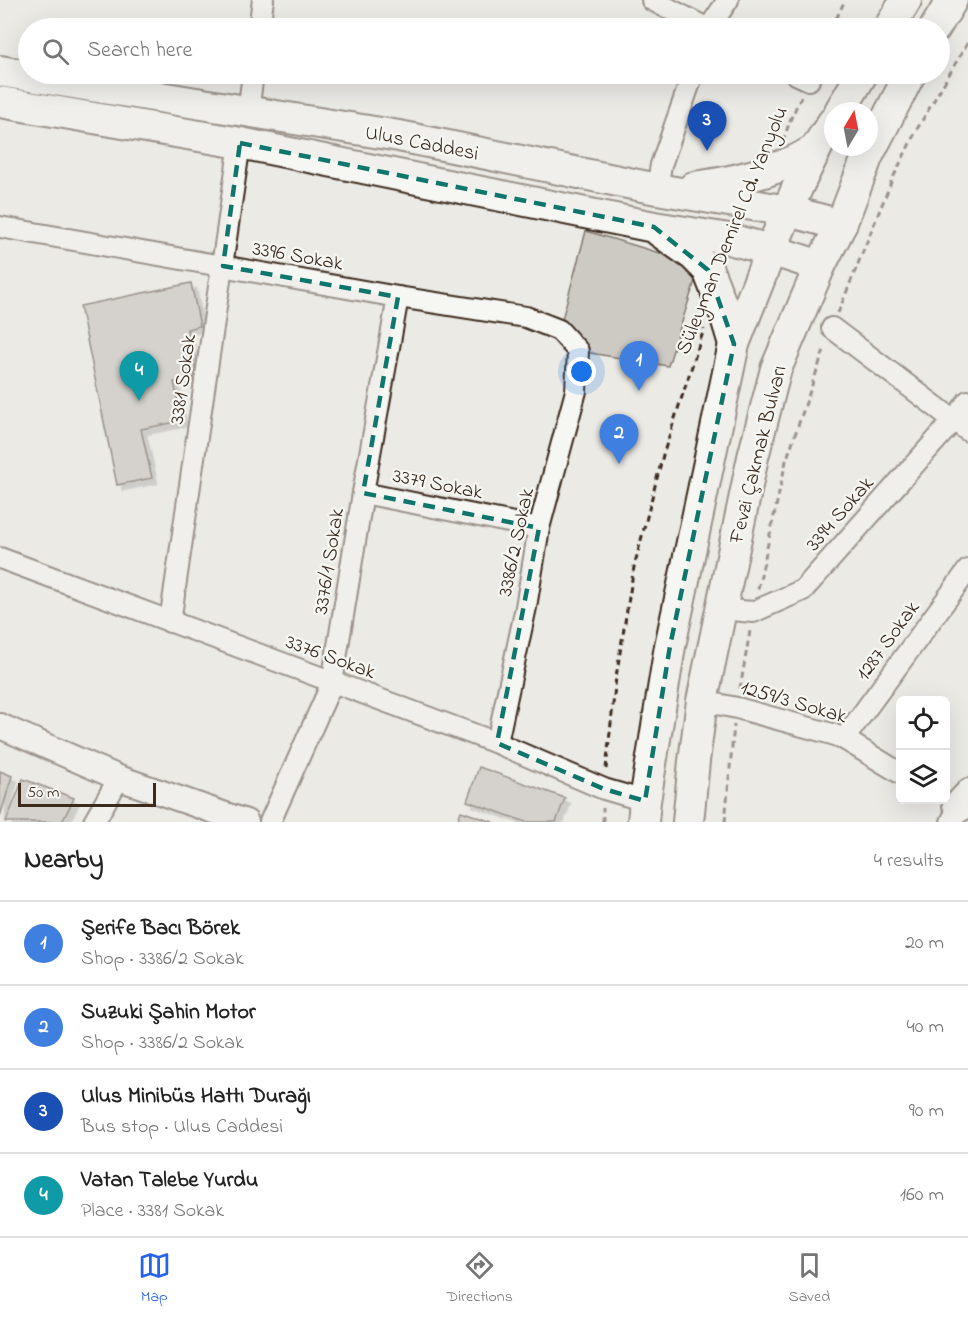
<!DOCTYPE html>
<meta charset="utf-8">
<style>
:root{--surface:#fff;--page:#f2f2f2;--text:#222;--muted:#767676;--line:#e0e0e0;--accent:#2563eb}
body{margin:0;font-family:"Indie Flower",sans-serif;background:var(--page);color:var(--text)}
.controls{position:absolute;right:18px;bottom:18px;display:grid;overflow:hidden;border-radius:9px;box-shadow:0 6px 24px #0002}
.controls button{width:54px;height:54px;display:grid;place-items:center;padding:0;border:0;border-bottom:2px solid var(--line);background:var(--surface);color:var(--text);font:30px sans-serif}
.compass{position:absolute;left:824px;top:102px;width:54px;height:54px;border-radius:50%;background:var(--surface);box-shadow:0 6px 24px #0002;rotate:10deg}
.scale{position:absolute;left:18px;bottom:15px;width:138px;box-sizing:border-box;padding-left:6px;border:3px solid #3b2a1e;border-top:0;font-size:16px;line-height:21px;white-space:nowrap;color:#3b2a1e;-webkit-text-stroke:4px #f6f6f2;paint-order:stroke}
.you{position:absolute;left:582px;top:372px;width:21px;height:21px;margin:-15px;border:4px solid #fff;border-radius:50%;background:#1a73e8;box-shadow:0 0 0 9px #1a73e833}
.badge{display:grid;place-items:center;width:39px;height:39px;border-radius:50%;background:var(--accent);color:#fff;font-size:20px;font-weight:700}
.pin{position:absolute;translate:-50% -50px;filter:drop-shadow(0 2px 3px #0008)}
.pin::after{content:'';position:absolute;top:32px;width:21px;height:18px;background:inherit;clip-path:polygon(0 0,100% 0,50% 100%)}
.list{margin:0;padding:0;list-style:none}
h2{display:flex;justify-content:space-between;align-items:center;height:78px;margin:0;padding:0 24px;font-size:26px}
h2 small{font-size:20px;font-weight:400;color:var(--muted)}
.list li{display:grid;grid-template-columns:39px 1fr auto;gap:18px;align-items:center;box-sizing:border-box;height:84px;padding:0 24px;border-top:2px solid var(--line)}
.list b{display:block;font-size:22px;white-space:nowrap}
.list p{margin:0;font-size:20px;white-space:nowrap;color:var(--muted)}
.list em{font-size:20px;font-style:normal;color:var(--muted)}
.icon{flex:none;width:33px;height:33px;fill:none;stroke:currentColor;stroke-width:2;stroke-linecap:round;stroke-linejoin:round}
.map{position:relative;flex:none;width:968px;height:822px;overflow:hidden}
.search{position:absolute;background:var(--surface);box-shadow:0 6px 24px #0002;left:18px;right:18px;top:18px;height:66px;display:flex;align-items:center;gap:15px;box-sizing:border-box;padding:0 21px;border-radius:33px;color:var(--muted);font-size:22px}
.sheet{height:414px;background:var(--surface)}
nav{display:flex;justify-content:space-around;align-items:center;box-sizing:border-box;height:84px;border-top:2px solid var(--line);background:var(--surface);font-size:16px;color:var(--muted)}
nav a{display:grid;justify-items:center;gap:3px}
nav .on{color:var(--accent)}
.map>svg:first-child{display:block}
</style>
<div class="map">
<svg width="968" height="822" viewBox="0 0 968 822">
<defs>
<filter id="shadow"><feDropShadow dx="5.5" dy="5.5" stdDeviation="0" flood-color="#0004"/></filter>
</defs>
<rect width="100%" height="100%" fill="#ebeae5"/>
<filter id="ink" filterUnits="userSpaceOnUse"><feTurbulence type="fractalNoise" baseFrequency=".0167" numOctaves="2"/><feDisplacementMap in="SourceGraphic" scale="12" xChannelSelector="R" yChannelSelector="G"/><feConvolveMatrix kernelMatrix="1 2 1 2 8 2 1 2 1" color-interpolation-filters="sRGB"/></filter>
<g filter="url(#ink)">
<polygon fill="#cdcac4" stroke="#847a71" stroke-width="1.5" points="586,231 700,265 668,366 578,351 559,330"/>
<g fill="#bab4ae" stroke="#3b2a1e" stroke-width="1.5" filter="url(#shadow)">
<polygon points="191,283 200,326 187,329 197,377 174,382 182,421 141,429 152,478 117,485 80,306"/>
<polygon points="479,767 565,798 556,822 526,822 467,801"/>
<polygon points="0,771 12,776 0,817"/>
<polygon points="23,779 74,798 62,822 6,822"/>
<polygon points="461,811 493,822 457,822"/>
</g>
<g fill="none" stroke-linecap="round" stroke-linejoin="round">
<defs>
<g id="minor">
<polyline points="652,0 706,28"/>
<polyline points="259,28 263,0"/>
<polyline points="709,28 728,0"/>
<polyline points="796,74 809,80"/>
<polyline points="248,112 253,74"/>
<polyline points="657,189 661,165 693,74"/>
<polyline points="0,227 398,297 526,317 559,330 578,351 576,391 539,528 526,607 497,743"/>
<polyline points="832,328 968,431"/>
<polyline points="363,493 539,528"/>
<polyline points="0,558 497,743 604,789 645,801"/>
<polyline points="721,609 753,612 803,590 954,420 968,401"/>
<polyline points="170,622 240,143"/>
<polyline points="702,701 737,708 832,734 844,739 900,773"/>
<polyline points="844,739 968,570"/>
<polyline points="953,805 968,789"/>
<polyline points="94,822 119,778"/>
<polyline points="270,822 332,683 363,493 398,297"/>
<path d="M 951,822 C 954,814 960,811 968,808"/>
</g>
<polyline id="tertiary" points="0,726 119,778 246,822"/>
<g id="primary">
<polyline points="889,28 906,0"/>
<polyline points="935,28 952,0"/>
<polyline points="0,71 399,136 657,189 788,211 841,225"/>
<polyline points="0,102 240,143 654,227 729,239 771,250 820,266"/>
<polyline points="840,111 862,74"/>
<path d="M 694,187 C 725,183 757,176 786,164 C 797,161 807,154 816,149"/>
<polyline points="659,231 693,255 708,270 724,311 734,344"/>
<polyline points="643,822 645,801 670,646 734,344 771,250 798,186 818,145 833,122"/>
<polyline points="688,822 694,761 702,701 753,457 776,369 820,266 841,225 868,155 910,74"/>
</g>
</defs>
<use href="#minor" stroke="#3b2a1e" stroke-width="24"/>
<use href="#tertiary" stroke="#3b2a1e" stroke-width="28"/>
<use href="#primary" stroke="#3b2a1e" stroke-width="34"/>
<g stroke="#3b2a1e" stroke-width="3" stroke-dasharray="6 4.5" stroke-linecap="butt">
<polyline points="832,28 845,0"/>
<polyline points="783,141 791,118 801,97"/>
<polyline points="838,313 892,180 916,131 968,42"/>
<polyline points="758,589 786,461 825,347"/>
<polyline points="740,689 750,631"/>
<polyline points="606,769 616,677 634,567 663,455 704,329"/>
<polyline points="603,822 603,808"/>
<polyline points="725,822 734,725"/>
</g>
<use href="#minor" stroke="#f6f6f2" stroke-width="20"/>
<use href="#tertiary" stroke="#f6f6f2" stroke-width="24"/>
<use href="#primary" stroke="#f6f6f2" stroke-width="30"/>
</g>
</g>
<path d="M0 0H968V822H0ZM 240,143 L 654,227 L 708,270 L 734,344 L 670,646 L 645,801 L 604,789 L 497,743 L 539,528 L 363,493 L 398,297 L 223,266 Z" fill="#ebeae5" fill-opacity=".55" fill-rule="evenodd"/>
<path fill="none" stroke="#0f766e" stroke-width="4.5" stroke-dasharray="12 8" stroke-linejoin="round" d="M 240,143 L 654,227 L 708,270 L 734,344 L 670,646 L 645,801 L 604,789 L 497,743 L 539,528 L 363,493 L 398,297 L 223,266 Z"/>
<g text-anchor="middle" stroke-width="4.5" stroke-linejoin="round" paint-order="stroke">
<g font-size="21" fill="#3b2a1e" stroke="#f6f6f2">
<text transform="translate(422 142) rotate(11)" y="7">Ulus Caddesi</text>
<text transform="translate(731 230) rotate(-68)" y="7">Süleyman Demirel Cd. Yanyolu</text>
<text transform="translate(298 255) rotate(10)" y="7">3396 Sokak</text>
<text transform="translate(182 379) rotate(-82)" y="7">3381 Sokak</text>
<text transform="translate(757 454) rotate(-76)" y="7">Fevzi Çakmak Bulvarı</text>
<text transform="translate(438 483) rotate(11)" y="7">3379 Sokak</text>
<text transform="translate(839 513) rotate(-49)" y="7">3394 Sokak</text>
<text transform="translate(515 542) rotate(-78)" y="7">3386/2 Sokak</text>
<text transform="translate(328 561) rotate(-81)" y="7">3376/1 Sokak</text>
<text transform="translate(887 640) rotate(-54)" y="7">1287 Sokak</text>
<text transform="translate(331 656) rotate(20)" y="7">3376 Sokak</text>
<text transform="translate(794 701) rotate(16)" y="7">1259/3 Sokak</text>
</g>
</g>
</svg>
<div class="controls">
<button><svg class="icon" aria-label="locate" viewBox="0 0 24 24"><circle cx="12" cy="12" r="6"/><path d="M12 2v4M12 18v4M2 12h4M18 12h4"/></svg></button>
<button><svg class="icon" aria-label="layers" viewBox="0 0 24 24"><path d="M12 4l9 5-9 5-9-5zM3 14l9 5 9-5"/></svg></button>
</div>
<svg class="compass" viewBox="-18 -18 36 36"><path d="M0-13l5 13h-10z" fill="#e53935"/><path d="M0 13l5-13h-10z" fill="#767676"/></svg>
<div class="scale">50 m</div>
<div class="you"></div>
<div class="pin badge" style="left:639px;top:391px;background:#3f7fe0">1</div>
<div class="pin badge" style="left:619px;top:464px;background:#3f7fe0">2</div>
<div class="pin badge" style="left:707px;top:151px;background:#1a4fb4">3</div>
<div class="pin badge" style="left:139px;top:401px;background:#0f9aa8">4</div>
<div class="search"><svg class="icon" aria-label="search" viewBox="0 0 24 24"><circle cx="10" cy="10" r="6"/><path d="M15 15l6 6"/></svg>Search here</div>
</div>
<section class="sheet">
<h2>Nearby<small>4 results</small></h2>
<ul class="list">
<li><span class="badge" style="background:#3f7fe0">1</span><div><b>Şerife Bacı Börek</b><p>Shop · 3386/2 Sokak</p></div><em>20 m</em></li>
<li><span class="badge" style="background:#3f7fe0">2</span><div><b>Suzuki Şahin Motor</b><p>Shop · 3386/2 Sokak</p></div><em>40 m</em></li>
<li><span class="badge" style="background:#1a4fb4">3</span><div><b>Ulus Minibüs Hattı Durağı</b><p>Bus stop · Ulus Caddesi</p></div><em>90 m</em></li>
<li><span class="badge" style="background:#0f9aa8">4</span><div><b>Vatan Talebe Yurdu</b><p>Place · 3381 Sokak</p></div><em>160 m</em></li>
</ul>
</section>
<nav>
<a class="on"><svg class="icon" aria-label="map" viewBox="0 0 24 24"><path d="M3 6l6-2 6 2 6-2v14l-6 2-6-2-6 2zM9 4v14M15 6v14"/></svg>Map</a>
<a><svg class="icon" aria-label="directions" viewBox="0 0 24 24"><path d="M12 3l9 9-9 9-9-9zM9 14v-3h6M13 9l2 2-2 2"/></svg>Directions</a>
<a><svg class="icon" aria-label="saved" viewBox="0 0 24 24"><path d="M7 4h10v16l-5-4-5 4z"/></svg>Saved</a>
</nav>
